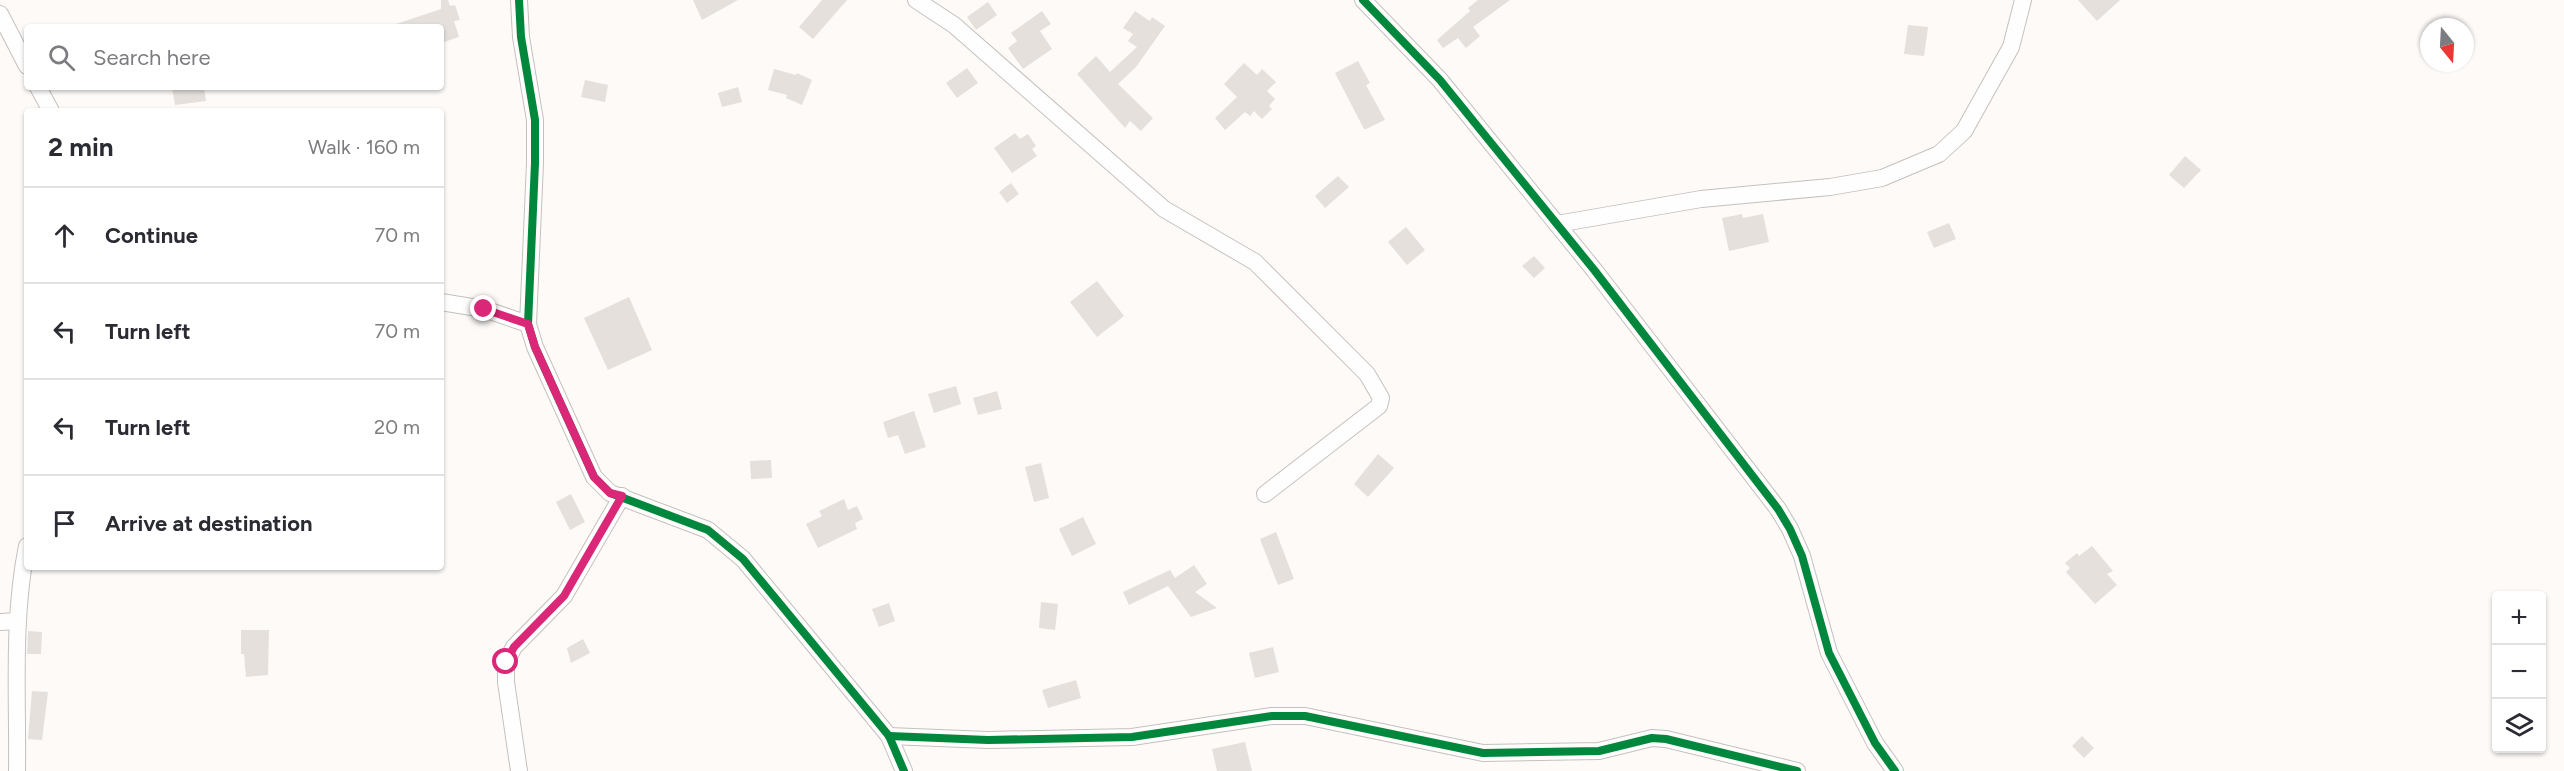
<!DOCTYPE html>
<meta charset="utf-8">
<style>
:root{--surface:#fff;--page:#f2f2f3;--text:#2b2b33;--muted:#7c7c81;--line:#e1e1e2}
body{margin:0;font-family:Figtree,sans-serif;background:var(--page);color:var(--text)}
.controls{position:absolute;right:18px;bottom:18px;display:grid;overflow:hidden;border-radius:6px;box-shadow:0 2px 4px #0004}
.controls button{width:54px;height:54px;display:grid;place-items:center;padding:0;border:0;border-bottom:2px solid var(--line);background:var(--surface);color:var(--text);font:30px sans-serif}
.compass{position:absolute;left:2420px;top:18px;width:54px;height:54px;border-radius:50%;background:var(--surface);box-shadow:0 2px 4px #0004;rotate:162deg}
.stop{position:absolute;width:18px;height:18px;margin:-14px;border:4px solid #db2777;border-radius:50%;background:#fff}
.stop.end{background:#db2777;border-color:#fff;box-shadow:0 2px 6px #0008}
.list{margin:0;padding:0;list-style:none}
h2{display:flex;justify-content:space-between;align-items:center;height:78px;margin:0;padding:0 24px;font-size:26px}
h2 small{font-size:20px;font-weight:400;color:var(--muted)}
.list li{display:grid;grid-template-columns:39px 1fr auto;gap:18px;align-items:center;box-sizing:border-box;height:96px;padding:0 24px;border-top:2px solid var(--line)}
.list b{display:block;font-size:22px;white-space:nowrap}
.list em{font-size:20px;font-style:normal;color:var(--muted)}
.icon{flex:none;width:33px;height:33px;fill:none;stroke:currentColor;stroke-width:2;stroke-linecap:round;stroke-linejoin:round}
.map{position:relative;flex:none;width:2564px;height:771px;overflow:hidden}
.search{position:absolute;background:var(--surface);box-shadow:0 2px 4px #0004;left:24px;top:24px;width:420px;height:66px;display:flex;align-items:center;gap:15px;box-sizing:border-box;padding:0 21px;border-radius:6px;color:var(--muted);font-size:22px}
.panel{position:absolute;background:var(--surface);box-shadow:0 2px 4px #0004;left:24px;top:108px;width:420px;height:462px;border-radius:6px}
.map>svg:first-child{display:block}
</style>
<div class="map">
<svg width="2564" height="771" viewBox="0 0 2564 771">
<rect width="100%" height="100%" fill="#fdfaf8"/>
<g fill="#e5e0dc">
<polygon points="441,0 448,0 450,6 455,5 460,20 454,21 459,37 441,43 441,27 396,27 396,24 441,9"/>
<polygon points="693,0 738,0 702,20"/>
<polygon points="822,0 847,0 813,39 799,27"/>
<polygon points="1478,0 1510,0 1473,27 1480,36 1466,48 1458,38 1443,48 1437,40 1470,11 1468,8"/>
<polygon points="2078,0 2120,0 2097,21"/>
<polygon points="988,2 997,15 976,30 967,17"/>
<polygon points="1042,11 1051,24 1040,31 1052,49 1023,69 1008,48 1017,41 1011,33"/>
<polygon points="1135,11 1150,21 1152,17 1165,26 1136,67 1118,84 1153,118 1141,131 1130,121 1125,128 1077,74 1096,56 1110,72 1137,47 1128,41 1133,34 1123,28"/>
<polygon points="1908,25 1928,27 1924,56 1904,54"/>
<polygon points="1358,61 1370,83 1366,85 1385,120 1366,129 1364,129 1335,73"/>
<polygon points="1244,63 1257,75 1262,69 1276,82 1267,91 1275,99 1269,106 1272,109 1262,119 1254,111 1250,116 1245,112 1225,130 1215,118 1237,97 1224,84"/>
<polygon points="967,68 978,83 957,98 946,83"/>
<polygon points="774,69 796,75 797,73 812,80 802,105 786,98 787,95 768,90"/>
<polygon points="585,80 608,85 605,102 581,97"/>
<polygon points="172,87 204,87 206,101 175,105"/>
<polygon points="738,87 742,102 722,107 718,93"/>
<polygon points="1015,133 1020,139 1028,134 1036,146 1032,149 1037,156 1012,173 994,148"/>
<polygon points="2185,156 2201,170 2184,188 2169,175"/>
<polygon points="1338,176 1349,187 1325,208 1315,196"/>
<polygon points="1011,183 1019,194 1007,203 999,192"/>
<polygon points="1742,214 1743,218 1763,214 1769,242 1729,251 1722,218"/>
<polygon points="1949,223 1956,239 1934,248 1927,232"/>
<polygon points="1406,227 1425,250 1407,265 1388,242"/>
<polygon points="1534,256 1545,268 1534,278 1522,266"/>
<polygon points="1097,281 1124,316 1097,337 1070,302"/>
<polygon points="629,297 652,350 608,370 584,318"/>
<polygon points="956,386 961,404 934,413 928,394"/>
<polygon points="997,391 1002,409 978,415 973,398"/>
<polygon points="914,411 926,447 905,454 898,435 888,438 883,422"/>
<polygon points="1378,454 1394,468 1368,497 1354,484"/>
<polygon points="771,460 772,478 751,479 750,461"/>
<polygon points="1041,463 1049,498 1034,502 1025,467"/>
<polygon points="571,494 585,522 570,530 556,502"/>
<polygon points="844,499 848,510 857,506 863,519 855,523 857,529 818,548 806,524 822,516 819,511"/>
<polygon points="1083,517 1096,544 1072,556 1059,529"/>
<polygon points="1276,532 1294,579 1278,585 1260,539"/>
<polygon points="2092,546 2113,571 2107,574 2117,585 2095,604 2066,572 2070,568 2065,563 2077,553 2079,556"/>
<polygon points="1194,565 1207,584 1195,592 1217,608 1191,617 1168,586 1129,605 1123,592 1170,570 1175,578"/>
<polygon points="1041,602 1058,604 1055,630 1039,628"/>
<polygon points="889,603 895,621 879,627 872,609"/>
<polygon points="241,630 269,630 268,675 246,677 244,654 241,654"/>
<polygon points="28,631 42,632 41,654 27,654"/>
<polygon points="583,639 590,653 571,663 567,648"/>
<polygon points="1273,647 1279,672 1255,678 1249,653"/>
<polygon points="1076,680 1081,698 1048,708 1042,690"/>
<polygon points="32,691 48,692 42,740 28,739"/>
<polygon points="2082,736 2094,748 2084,758 2072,746"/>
<polygon points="1245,742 1252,771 1217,771 1212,749"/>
</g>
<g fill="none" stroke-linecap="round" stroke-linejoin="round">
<defs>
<g id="street">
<polyline points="519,0 521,37 535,120 535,163 528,324 535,347 594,477 610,493 708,530 743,559 889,736 904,771"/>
<polyline points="916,0 954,25 1164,209 1255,262 1367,374 1381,398 1379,406 1265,494"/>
<polyline points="1363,0 1440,80 1595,271 1778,509 1790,529 1802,556 1829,653 1875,743 1895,771"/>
<polyline points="0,14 27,66"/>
<polyline points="38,87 51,111"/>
<polyline points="1557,224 1701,199 1830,187 1882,178 1939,154 1964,131 2011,47 2023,0"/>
<polyline points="441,302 484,309 528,324"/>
<polyline points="0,622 18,621"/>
<polyline points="889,736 988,740 1132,737 1272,716 1305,716 1483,753 1599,751 1652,738 1666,739 1797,771"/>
<path d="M 17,771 C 18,697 12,619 27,546"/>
<polyline points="519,771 506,682 506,662 514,647 564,596 622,496"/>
</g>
</defs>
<use href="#street" stroke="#c5c0bd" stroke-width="18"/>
<use href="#street" stroke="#fffefe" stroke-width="16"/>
<defs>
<g id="cycleway">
<polyline points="519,0 521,37 535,120 535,163 528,324 535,347 594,477 610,493 708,530 743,559 889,736 904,771"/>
<polyline points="1363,0 1440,80 1595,271 1778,509 1790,529 1802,556 1829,653 1875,743 1895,771"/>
<polyline points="889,736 988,740 1132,737 1272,716 1305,716 1483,753 1599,751 1652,738 1666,739 1797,771"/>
</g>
</defs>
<use href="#cycleway" stroke="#fefaf7" stroke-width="11"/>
<use href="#cycleway" stroke="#00873e" stroke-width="8"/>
</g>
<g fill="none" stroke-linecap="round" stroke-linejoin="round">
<polyline stroke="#db2777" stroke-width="8" points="484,309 528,324 535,347 594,477 610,493 622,496 564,596 514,647 506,662"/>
</g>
</svg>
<div class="controls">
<button>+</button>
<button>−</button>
<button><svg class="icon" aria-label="layers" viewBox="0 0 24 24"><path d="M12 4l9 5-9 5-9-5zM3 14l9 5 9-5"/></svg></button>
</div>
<svg class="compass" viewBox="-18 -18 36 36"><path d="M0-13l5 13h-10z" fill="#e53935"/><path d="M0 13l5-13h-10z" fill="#7c7c81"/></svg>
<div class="stop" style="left:506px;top:662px"></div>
<div class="stop end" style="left:484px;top:309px"></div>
<div class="search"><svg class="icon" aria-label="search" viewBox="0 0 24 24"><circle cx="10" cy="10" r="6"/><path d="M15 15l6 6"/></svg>Search here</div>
<section class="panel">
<h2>2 min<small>Walk · 160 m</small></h2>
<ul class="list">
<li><svg class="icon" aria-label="ahead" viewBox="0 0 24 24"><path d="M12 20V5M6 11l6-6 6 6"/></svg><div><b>Continue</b></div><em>70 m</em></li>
<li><svg class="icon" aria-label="left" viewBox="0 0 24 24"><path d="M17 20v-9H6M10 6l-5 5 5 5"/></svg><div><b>Turn left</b></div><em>70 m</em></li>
<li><svg class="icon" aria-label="left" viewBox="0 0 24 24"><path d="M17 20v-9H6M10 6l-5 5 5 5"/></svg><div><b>Turn left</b></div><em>20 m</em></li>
<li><svg class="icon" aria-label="arrive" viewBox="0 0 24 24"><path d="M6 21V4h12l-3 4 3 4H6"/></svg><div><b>Arrive at destination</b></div></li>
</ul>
</section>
</div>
